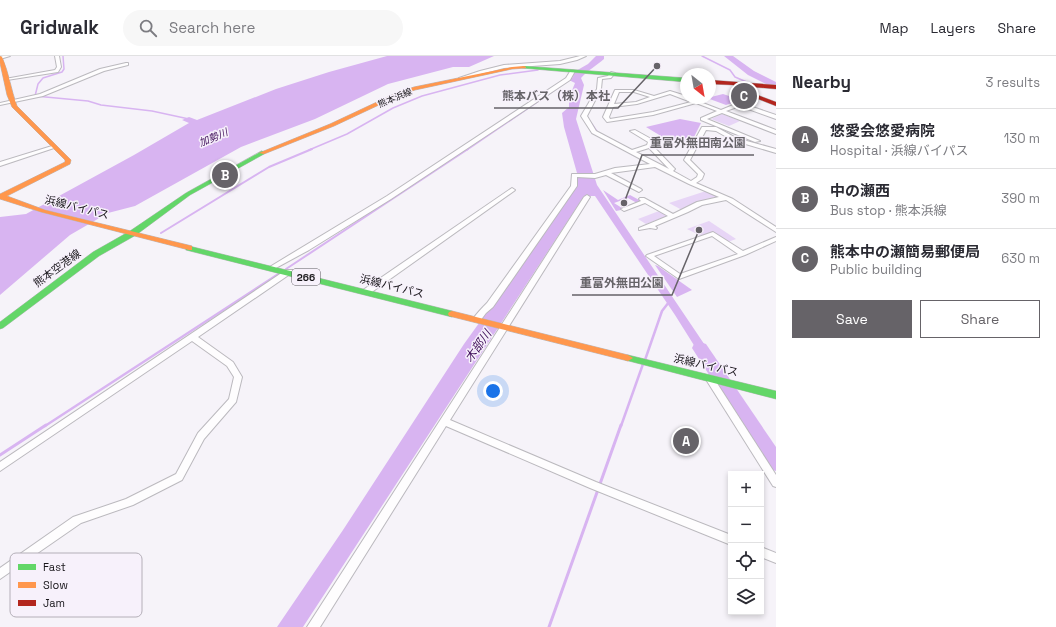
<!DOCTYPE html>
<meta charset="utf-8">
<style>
:root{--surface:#fff;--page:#f7f7f7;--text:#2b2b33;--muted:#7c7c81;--line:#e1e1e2;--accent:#666368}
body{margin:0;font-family:"Space Grotesk","Noto Sans JP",sans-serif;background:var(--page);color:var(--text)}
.controls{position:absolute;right:12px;bottom:12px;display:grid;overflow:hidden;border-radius:0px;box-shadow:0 2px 6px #0003}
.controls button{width:36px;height:36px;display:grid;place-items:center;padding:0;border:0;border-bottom:1px solid var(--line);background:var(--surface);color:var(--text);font:20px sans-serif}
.compass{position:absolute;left:680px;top:12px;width:36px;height:36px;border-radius:50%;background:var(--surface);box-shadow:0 2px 6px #0003;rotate:149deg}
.you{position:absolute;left:493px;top:335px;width:14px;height:14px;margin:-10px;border:3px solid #fff;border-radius:50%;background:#1a73e8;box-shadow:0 0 0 6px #1a73e833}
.badge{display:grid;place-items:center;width:26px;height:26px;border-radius:50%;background:var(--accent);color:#fff;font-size:13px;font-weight:700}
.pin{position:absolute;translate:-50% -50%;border:2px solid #fff;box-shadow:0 1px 4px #0006}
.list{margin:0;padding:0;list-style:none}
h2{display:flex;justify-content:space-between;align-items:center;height:52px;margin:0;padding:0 16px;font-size:17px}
h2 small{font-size:13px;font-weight:400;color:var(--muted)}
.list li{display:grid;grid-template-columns:26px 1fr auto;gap:12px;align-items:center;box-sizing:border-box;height:60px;padding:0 16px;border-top:1px solid var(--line)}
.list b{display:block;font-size:15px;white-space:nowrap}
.list p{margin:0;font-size:13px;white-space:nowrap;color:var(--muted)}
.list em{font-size:13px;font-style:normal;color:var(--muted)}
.actions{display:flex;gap:8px;padding:12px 16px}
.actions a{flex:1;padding:9px 0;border:1px solid var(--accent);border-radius:0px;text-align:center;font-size:14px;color:var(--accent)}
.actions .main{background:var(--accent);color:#fff}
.icon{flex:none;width:22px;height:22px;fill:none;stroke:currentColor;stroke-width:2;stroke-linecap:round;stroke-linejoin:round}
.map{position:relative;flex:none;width:776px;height:571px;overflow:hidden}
header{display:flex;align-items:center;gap:24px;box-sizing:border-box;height:56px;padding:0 20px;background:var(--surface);border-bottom:1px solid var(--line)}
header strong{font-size:19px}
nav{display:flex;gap:22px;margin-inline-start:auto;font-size:14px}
.search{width:280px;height:36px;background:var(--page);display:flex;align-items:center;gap:10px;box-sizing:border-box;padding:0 14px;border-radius:22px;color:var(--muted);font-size:15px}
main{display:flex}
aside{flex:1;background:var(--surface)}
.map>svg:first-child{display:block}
</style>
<header>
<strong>Gridwalk</strong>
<div class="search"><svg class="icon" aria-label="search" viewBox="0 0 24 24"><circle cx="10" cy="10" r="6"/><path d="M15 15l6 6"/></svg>Search here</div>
<nav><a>Map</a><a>Layers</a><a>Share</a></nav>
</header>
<main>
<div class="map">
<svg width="776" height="571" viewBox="0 0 776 571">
<rect width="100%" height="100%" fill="#f6f3f9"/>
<g fill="#e7d5f6">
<polygon points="722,58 740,65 729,70 711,63"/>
<polygon points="706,135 719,140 687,150 682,154 669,147"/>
<polygon points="659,155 667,160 646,168 638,163"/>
<polygon points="709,165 736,183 728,186 712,176 701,180 687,173"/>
</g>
<g fill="#d8b4f1">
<polygon points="387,0 494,0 469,11 453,11 388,28 315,63 241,91 135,150 108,157 70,179 0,239 0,161 26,158 134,99 189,67 182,64 189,61 197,64 276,33 329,16"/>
<path d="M 596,0 L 604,0 L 604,3 C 596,10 588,14 581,22 L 584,29 L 576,63 L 597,129 L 721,313 L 707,310 L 675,259 L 595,140 L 584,140 L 303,571 L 277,571 L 343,474 L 464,288 L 530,196 L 574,130 L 577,117 L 564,71 L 562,57 L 569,51 L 569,42 L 575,27 L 569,24 L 573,21 L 574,16 L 588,8 Z"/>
<polygon points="723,38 741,44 726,49 707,42"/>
<polygon points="680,63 701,67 689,91 665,85 661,80 646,71"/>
<polygon points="603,134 618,144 630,139 641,145 637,147 628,142 614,147 622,152 621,154 616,155"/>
<polygon points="655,209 658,210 692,234 677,241"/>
</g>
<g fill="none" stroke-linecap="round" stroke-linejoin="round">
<g stroke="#d8b4f1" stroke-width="1.5">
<polyline points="63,0 64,13 62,16 43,22 38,28 35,40 88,45 101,49 152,55 189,63"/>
<polyline points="702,0 730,14 735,21 749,27"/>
<polyline points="592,68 598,77"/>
<polyline points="309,94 347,78 393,52 422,40 500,19 538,14"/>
<polyline points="467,94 555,34"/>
</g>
<g stroke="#d8b4f1" stroke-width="2">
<polyline points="161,177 269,111 312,93"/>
<polyline points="286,213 468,93"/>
</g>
<g stroke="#d8b4f1" stroke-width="2.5">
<polyline points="645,304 662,255 669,246"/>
<polyline points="45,370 280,217"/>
<polyline points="621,370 643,308"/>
</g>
<g stroke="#d8b4f1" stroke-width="3">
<polyline points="0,399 46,369"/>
<polyline points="549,571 621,369"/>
</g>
<g fill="#d8b4f1" fill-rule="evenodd">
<polygon points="724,0 733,0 754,15 776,26 776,33 748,19"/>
<polygon points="700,286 706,288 776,391 776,415 769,413 692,292 694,288"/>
</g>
<defs>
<g id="street">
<polygon points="3,0 10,0 0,3 0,1"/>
<polygon points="55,0 59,0 61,11 58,16 7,24 5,23 55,14 57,11"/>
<polygon points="580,0 586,0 577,4 560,8 504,12 461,23 459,22 480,15 504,9 560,5"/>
<polygon points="126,7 128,7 128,9 104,15 43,40 0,49 0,47 40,38 100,13"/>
<polygon points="571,14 575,15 570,24 391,143 309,194 274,213 272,214 268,212 387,140 566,22"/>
<path d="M 611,16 L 615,17 L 611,22 L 602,23 L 601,33 L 587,60 L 596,75 L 632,94 L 647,89 L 648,86 L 630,75 L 635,74 L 653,84 L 653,90 L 674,112 L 675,113 L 673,115 L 691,125 L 697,121 L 698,118 L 684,104 L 702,71 L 716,71 L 736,82 L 776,93 L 776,97 L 732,84 L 716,75 L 706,74 L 690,104 L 704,118 L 702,123 L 696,127 L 733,143 L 776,171 L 776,176 L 726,144 L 702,149 L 688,156 L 655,170 L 657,172 L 656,173 L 650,172 L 639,174 L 639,172 L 668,160 L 645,147 L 624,155 L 621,153 L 641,145 L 639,143 L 640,142 L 644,142 L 673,158 L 697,146 L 719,141 L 689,128 L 655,111 L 611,117 L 641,133 L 642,134 L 639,136 L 606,119 L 595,122 L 577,121 L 577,130 L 493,251 L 486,257 L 480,265 L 474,265 L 473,263 C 477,257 482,252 487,247 L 571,130 L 572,118 L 595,118 L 615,112 L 650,108 L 592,77 L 581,60 L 597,33 L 598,22 L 608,20 ZM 649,92 L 669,113 L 636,96 Z"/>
<path d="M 615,34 L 634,34 L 654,40 L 670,35 L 686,40 L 686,42 L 690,42 L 721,54 L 755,40 L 759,40 L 759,42 L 744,48 L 776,59 L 776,63 L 740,50 L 726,55 L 776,74 L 776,78 L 722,57 L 707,63 L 760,85 L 755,86 L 701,64 L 701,62 L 717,55 L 696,47 L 653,59 L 607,66 L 603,61 ZM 619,36 L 634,36 L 650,41 L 636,46 L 614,48 ZM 670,38 L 691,46 L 653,56 L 610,63 L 609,61 L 613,51 L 637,48 Z"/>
<polygon points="52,90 57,91 0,110 0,106"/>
<polygon points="512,132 515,134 514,135 369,238 363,238 362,236 363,234"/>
<polygon points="587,139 590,141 450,364 596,426 731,479 731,489 590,432 446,370 320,571 307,571 584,141"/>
<path d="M 713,176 L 743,195 L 776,181 L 776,185 L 745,199 L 679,223 L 646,200 L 647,199 ZM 712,180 L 738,198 L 680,218 L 654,200 Z"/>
<polygon points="286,214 292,214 293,216 198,281 233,306 242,321 236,346 204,383 182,424 133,449 81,467 0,523 0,512 73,461 126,443 176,418 198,377 229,343 234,321 227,310 192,285 0,415 0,406"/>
<polygon points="710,320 713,321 776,419 776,431 773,430 707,325 706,323 707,321"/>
<polygon points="761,491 776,497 776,507 761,501"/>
</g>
<g id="fast">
<polygon points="524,10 686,22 686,26 522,12 522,11"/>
<polygon points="262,95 265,97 264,98 190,139 136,179 99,200 3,272 0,273 0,266 93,196 130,175 186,137"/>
<polygon points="186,190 189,190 452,255 456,258 452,261 186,194"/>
<polygon points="628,299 776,335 776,343 625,304 623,302"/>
</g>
<g id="slow">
<path d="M 0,0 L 2,1 C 9,17 11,34 17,50 L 71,104 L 70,108 L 7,140 L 45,154 L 192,190 L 192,194 L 189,194 L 41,156 L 0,143 L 0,138 L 65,106 L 65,104 L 12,51 L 7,39 L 0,7 Z"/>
<polygon points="524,10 526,11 526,12 512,13 415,34 398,40 334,70 264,98 259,97 330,68 394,38 414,31 512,11"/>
<polygon points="452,255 628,299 633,302 628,305 449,260 448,258 449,256"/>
</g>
<polygon id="jam" points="710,24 776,29 776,33 739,30 744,34 776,46 776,50 740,36 733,29 710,28"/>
</defs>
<use href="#street" stroke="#bbb9be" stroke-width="2"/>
<use href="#fast" stroke="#bbb9be" stroke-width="1"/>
<use href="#slow" stroke="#bbb9be" stroke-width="1"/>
<use href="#jam" stroke="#bbb9be" stroke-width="1"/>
<use href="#street" fill="#fefdfe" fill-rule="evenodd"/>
<use href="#fast" fill="#63d668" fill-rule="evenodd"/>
<use href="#slow" fill="#ff974d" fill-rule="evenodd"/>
<use href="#jam" fill="#b3261e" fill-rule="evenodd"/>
</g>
<g text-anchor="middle" stroke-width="3" stroke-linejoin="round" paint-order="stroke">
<g font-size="9" fill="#18161a" stroke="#f7f1fb">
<text transform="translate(395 42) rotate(-23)" y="3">熊本浜線</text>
</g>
<g font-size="10" font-style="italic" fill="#41105b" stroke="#f7f1fb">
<text transform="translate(213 81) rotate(-23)" y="4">加勢川</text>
</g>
<rect fill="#f7f1fb" stroke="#5b585e" stroke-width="1" x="292" y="213" width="28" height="16" rx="3"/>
<g font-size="10" font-weight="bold" fill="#18161a">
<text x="306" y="225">266</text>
</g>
<g font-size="11" fill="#18161a" stroke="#f7f1fb">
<text transform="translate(77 151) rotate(14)" y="4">浜線バイパス</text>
<text transform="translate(57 212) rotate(-36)" y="4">熊本空港線</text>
<text transform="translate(392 230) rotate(14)" y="4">浜線バイパス</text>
<text transform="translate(706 309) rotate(13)" y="4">浜線バイパス</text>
</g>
<g font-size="12" font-style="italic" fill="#41105b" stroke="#f7f1fb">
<text transform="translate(478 290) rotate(-54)" y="4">木部川</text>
</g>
</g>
<rect x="10" y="497" width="132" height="64" rx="6" fill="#f7f1fb" stroke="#b4afb8" stroke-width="1"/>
<rect x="18" y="508" width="18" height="6" fill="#63d668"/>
<rect x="18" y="526" width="18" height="6" fill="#ff974d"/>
<rect x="18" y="544" width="18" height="6" fill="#b3261e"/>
<g font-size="11" fill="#18161a">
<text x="43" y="515">Fast</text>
<text x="43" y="533">Slow</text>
<text x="43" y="551">Jam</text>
</g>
<path fill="none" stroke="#666368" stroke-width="1.5" d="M657 10L618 52H494M624 147L642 99H754M699 174L672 239H572"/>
<g fill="#666368" stroke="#f7f1fb" stroke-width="1.5">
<circle cx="657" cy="10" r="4"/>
<circle cx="624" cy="147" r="4"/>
<circle cx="699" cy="174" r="4"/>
</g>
<g font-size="12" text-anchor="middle" font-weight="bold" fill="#666368" stroke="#f7f1fb" stroke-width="3" stroke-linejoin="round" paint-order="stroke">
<text x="556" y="44">熊本バス（株）本社</text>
<text x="698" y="91">重富外無田南公園</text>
<text x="622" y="231">重富外無田公園</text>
</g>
</svg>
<div class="controls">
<button>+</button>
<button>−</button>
<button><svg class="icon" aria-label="locate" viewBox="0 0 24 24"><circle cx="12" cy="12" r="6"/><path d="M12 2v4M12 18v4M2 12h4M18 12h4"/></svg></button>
<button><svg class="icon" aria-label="layers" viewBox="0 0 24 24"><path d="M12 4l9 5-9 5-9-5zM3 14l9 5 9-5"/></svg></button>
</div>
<svg class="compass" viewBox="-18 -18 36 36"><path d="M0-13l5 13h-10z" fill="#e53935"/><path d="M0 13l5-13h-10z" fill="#7c7c81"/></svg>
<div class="you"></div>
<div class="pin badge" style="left:686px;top:385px">A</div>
<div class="pin badge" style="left:225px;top:119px">B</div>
<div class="pin badge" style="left:744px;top:40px">C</div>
</div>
<aside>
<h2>Nearby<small>3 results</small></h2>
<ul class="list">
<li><span class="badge">A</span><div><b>悠愛会悠愛病院</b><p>Hospital · 浜線バイパス</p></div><em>130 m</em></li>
<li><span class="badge">B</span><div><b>中の瀬西</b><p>Bus stop · 熊本浜線</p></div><em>390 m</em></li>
<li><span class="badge">C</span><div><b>熊本中の瀬簡易郵便局</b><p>Public building</p></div><em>630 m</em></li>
</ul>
<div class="actions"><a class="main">Save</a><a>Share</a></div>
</aside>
</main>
